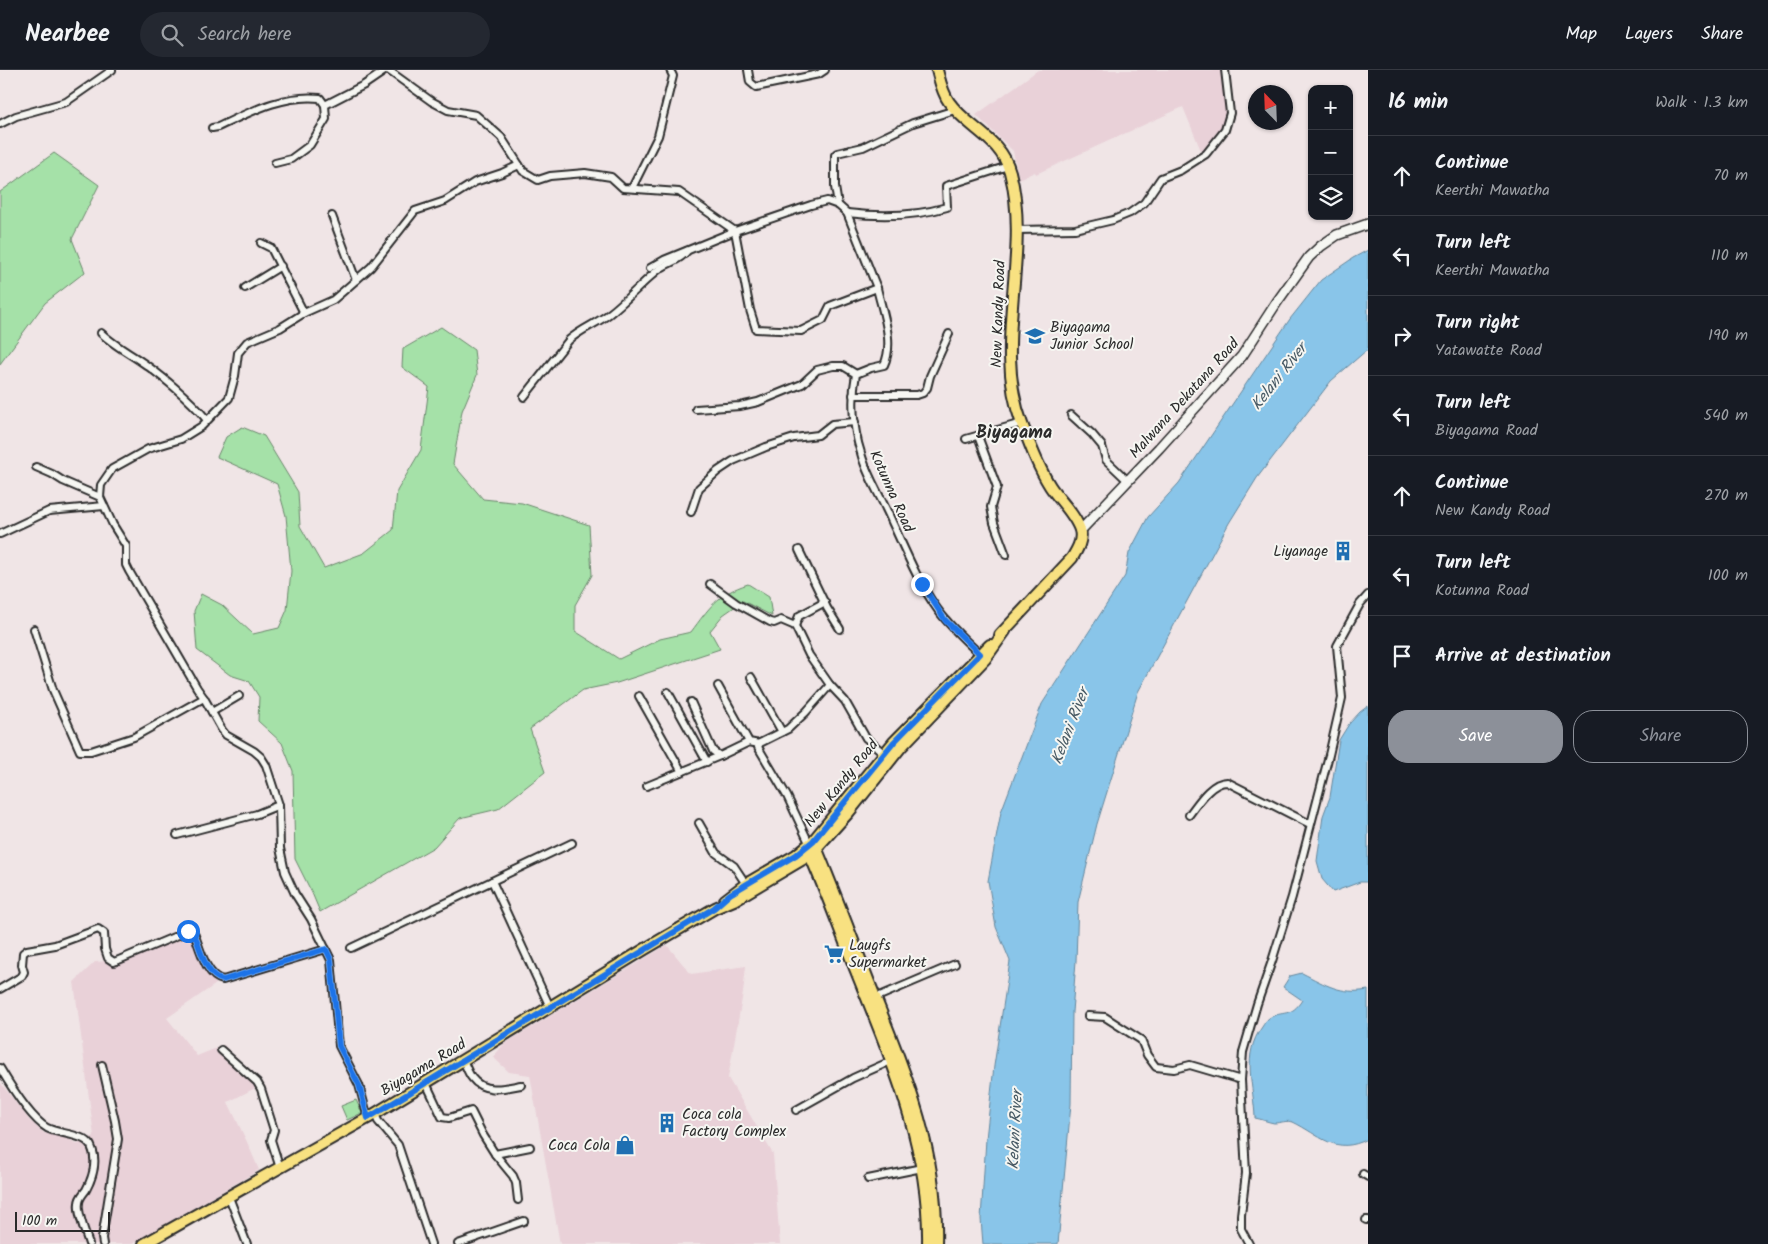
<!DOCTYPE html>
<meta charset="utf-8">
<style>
:root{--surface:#171b24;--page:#242831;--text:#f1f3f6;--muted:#9ea1a6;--line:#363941;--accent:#8c9099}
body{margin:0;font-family:Kalam,sans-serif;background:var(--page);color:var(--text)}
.controls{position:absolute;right:15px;top:15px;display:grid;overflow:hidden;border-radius:10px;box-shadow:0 1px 4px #0004}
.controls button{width:45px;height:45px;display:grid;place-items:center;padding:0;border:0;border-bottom:1px solid var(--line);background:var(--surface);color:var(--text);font:25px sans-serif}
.compass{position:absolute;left:1248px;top:15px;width:45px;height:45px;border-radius:50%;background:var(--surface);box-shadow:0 1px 4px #0004;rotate:337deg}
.scale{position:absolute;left:15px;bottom:12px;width:95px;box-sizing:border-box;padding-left:5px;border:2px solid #2b2b2b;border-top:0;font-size:14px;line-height:18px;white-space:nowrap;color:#2b2b2b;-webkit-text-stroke:4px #f6f6f2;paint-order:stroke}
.stop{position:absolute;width:15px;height:15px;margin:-11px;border:4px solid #1a73e8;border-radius:50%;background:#fff}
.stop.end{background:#1a73e8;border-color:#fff;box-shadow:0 1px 5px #0008}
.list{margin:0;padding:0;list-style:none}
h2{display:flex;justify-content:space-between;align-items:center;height:65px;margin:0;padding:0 20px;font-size:21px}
h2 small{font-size:16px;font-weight:400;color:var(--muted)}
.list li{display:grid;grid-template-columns:32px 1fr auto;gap:15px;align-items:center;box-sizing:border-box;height:80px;padding:0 20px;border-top:1px solid var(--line)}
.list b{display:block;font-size:19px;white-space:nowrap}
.list p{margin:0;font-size:16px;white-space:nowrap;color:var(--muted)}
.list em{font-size:16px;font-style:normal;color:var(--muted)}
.actions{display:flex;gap:10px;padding:15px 20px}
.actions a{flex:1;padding:11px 0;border:1px solid var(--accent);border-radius:20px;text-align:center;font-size:18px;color:var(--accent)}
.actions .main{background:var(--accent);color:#fff}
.icon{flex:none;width:28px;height:28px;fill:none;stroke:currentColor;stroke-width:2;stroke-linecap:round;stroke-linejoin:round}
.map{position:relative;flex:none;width:1368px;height:1174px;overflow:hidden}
header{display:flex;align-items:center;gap:30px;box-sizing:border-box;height:70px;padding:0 25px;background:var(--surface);border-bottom:1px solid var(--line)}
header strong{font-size:24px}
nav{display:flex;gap:28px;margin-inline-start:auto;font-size:18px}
.search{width:350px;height:45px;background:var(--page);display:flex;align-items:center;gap:12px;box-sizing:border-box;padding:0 18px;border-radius:28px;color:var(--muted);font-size:19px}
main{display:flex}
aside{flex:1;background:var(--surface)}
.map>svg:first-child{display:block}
</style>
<header>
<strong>Nearbee</strong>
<div class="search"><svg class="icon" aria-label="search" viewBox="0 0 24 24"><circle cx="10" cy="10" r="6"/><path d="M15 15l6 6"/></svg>Search here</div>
<nav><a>Map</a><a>Layers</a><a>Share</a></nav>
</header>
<main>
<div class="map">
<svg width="1368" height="1174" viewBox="0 0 1368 1174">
<rect width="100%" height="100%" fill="#f0e5e6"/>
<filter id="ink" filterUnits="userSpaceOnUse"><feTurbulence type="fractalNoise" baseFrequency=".02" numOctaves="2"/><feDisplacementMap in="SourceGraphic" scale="10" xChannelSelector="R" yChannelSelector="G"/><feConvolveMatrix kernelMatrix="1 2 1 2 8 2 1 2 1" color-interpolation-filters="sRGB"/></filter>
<g filter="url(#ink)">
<g fill="#e9d1d8">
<polygon points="1038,0 1223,0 1228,51 1205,83 1202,83 1183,37 1036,104 1035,102 1019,109 1013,81 976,45"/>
<polygon points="194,856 200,885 216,914 167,948 197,986 224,975 252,1010 257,1017 228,1032 247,1072 259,1100 132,1174 0,1174 0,1012 30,1051 44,1063 61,1065 78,1074 94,1066 74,912 95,892 123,890 138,881"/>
<polygon points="667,875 691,904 746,896 743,923 728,1008 773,1084 780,1174 560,1174 530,1005 509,1002 493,987 504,974"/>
</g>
<g fill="#a5e1a8" stroke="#68866a">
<polygon points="54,83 99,115 72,169 85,202 45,233 0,294 0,122"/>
<path d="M 441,257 L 474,280 L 477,305 L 462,341 L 453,394 L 483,429 L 522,433 L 589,455 L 592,505 L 575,535 L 575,561 L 619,589 L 660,569 L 691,562 C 709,538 717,524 748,514 L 769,527 L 772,546 L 743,531 L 723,545 L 710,561 L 720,579 L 617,613 L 583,620 L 530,659 L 545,702 L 498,739 L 460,748 L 434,777 L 320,842 L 312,823 L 295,789 L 293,701 L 282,673 L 258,651 L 259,627 L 249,611 L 230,605 L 197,580 L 194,541 L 201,524 L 222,535 L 253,564 L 279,558 L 287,540 L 291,501 L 286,446 L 277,414 L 217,387 L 226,367 L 242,357 L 264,366 L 298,422 L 300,456 L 324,498 L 364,483 L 393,460 L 397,421 L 421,380 L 429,317 L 402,297 L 403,279 Z"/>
<polygon points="356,1030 362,1043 347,1050 341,1036"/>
</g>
<g fill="#89c5e9" stroke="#63879d">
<polygon points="1368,180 1368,279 1331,311 1257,408 1229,453 1138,622 1097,754 1078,832 1076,891 1072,942 1071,1034 1058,1174 983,1174 981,1149 986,1069 994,996 1010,891 996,857 988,811 1001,742 1042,634 1125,506 1129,483 1148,447 1179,413 1290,249 1321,210 1353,188"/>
<polygon points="1368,636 1368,812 1360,812 1333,822 1322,809 1317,791 1323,746 1330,727 1339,670 1349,654 1360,642"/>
<path d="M 1302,903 C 1326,915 1341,925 1368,920 L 1368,1069 C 1335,1086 1320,1065 1293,1052 C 1287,1050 1280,1053 1274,1053 C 1268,1052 1261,1049 1255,1048 C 1254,1016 1241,985 1262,957 C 1264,954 1266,950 1269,948 C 1283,940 1291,948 1302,930 L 1283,917 L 1290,906 Z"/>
</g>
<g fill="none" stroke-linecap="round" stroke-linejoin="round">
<defs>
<g id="street">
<path d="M 388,0 L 431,31 L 448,40 L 476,45 L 501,67 L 523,101 L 538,110 L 550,106 L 585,103 L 611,107 L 623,118 L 679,122 L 735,161 L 750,240 L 756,259 L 801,261 L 823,250 L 830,236 L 877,218 C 882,241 895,272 884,295 L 871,298 L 856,304 C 851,329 853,359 861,383 C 866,403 877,420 886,439 C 902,472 916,510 938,540 C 951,558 967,572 983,587"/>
<polyline points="748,0 750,12 756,17 819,4 825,0"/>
<polyline points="325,35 364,15 386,0"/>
<polyline points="0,54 16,46 66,32 112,0"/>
<path d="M 212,58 L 218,57 C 250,42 283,24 320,28 L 325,35 L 326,49 L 310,75 L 291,89 L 275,93"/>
<polyline points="632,118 658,66 673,6 670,0"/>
<polyline points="838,135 847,143 877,218"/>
<path d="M 847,143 C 881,147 913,147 947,137 L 946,116 L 1008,96"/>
<polyline points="332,146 356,210"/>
<polyline points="1016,160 1075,159 1113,150 1130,143 1144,133 1161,108 1181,100 1206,84 1225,60 1230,43 1225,0"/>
<polyline points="261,173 271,178 276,188 304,243"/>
<polyline points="650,198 664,190 735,161 811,135 827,131 838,135 835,117 835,85 837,83 863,77 913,53 955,40"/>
<polyline points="245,218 281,196"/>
<path d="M 101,263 C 113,274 122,279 136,288 C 159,303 190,329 207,350"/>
<polyline points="853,325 917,325 923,323 927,318 930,306 949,264"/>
<path d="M 524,327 L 569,270 C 581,259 596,254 609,244 C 626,231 641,214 658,200 C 667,193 680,191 687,181"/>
<polyline points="696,339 740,336 758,332 802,314 817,300 833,296 843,296 856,304"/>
<polyline points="1071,345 1092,364 1102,376 1106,390 1128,411"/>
<polyline points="978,366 997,417 991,437 994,453 1006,485"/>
<polyline points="966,369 1022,353"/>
<polyline points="36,397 52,404 63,411 100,427"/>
<polyline points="691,442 699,418 718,401 733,391 766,377 794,368 818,365 832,354 855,352"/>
<polyline points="0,464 49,441 104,436"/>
<polyline points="799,480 827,538 840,559"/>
<polyline points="710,514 736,533 770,552 774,553 781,550 795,556 809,585 830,615 845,631 866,668 886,685"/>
<polyline points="795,556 799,546 825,532"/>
<polyline points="34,559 53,620 80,681 91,681 134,667 204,628"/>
<polyline points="751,607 782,662"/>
<polyline points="718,616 749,672 759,674"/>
<polyline points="668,622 707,692"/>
<polyline points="639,626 682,702"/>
<polyline points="691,632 713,681 720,686 749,672"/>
<polyline points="212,642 239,626"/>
<polyline points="647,716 720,686"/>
<path d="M 1189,745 C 1198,733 1211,712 1227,712 L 1310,754"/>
<polyline points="699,753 716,783 734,796 746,814"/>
<polyline points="177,765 257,744 279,735"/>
<polyline points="810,775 787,726 758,677 760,673 788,659 806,642 830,615"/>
<polyline points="492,811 550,937"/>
<polyline points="351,878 572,773"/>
<path d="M 0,919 L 22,906 L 24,902 L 22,895 L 23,883 L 27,880 L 55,875 L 98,859 L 104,863 L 105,879 L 108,888 L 114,892 L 188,861 L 194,863 C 200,878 206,907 223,910 L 326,879"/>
<polyline points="875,928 955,894"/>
<polyline points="1088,946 1105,947 1141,970 1147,985 1156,997 1174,999 1190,995 1241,1010"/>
<polyline points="221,980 257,1012 261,1019 274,1060 271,1070 280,1098"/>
<path d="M 463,990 C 466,996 468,1003 472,1008 C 484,1024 505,1018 521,1015"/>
<polyline points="102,995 115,1051 118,1069 102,1168 103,1174"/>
<path d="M 0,998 C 10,1015 30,1048 47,1058 C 58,1064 86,1064 91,1076 C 98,1091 93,1107 86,1120 C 83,1124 79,1128 79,1133 C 77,1143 86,1164 89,1174"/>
<polyline points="426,1013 442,1047 449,1048 471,1041 483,1065 495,1084 513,1106 516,1113 518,1130"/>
<polyline points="796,1040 853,1008 891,991"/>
<polyline points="375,1044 378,1051 398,1075 431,1174"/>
<polyline points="368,1048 359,1015 339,976 331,890 311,849 295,824 285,802 280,778 279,735 266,695 261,687 254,681 226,665 222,660 204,628 197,618 129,501 126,495 126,476 113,455 100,427 101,415 112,399 148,379 181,369 202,356 229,328 235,306 238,283 247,272 280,258 304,243 333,230 347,218 371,197 415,141 445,131 475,112 502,103 519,95"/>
<polyline points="495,1084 530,1077"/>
<polyline points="1363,1104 1368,1107"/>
<polyline points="868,1109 922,1098"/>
<polyline points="229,1127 247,1174"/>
<polyline points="1366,1150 1368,1150"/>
<polyline points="458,1174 524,1151"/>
<polyline points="1249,1174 1241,1159 1241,1145 1246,1103 1241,1010 1243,982 1257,934 1272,891 1292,827 1329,685 1342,628 1337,576 1360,534 1368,525"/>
</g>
<polyline id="secondary" points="1080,461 1159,378 1242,286 1277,232 1309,187 1321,176 1337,165 1368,154"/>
<g id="primary">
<path d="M 937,0 C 940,11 942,22 949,32 C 967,58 1001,68 1010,102 C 1032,185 991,272 1022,354 C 1030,375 1038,397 1050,416 C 1059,430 1075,444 1080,460 C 1083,470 1077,480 1072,488 L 1000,565"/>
<path d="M 815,775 C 834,820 851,866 869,912 C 903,997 939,1080 936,1174"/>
<path d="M 808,781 C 826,820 840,861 856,901 C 891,989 930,1077 928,1174"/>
<polyline points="725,830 746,814 796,785 813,771 894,672 990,575"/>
<polyline points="144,1174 368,1048 645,879 715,838 734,830 810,785 849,742 901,677 985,589 1005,561"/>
</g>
</defs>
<use href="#street" stroke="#2b2b2b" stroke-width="10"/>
<use href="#secondary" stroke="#2b2b2b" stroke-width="12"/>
<use href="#primary" stroke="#2b2b2b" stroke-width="14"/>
<use href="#street" stroke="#f6f6f2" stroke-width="6"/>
<use href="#secondary" stroke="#f6f6f2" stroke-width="9"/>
<use href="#primary" stroke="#f8e181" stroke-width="10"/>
</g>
</g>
<g fill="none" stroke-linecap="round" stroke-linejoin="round" filter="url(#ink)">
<path stroke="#1a73e8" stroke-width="6" d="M 188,861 L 194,863 C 200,878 206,907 223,910 L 326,879 L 331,890 L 339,976 L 359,1015 L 368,1048 L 714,838 L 730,824 L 796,785 L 813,771 L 894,672 L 980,584 L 945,550 L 922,514"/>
</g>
<defs>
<symbol id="school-bare" viewBox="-9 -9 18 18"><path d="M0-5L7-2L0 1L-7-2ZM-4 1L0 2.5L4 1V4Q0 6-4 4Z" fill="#1f6fb2" stroke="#f6f6f2" stroke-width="2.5" paint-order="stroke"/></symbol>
<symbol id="building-bare" viewBox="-9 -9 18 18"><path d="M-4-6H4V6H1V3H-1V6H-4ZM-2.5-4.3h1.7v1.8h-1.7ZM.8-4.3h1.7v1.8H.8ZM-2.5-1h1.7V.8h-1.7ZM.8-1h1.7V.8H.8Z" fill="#1f6fb2" stroke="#f6f6f2" stroke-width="2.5" paint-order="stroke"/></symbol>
<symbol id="supermarket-bare" viewBox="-9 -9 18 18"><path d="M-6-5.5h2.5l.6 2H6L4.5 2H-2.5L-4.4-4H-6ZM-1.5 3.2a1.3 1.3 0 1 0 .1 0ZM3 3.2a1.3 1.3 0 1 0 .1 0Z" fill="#1f6fb2" stroke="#f6f6f2" stroke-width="2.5" paint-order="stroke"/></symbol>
<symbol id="shop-bare" viewBox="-9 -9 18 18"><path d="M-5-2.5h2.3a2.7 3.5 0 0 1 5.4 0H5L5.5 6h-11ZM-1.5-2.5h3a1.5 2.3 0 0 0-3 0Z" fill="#1f6fb2" stroke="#f6f6f2" stroke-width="2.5" paint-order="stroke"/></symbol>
</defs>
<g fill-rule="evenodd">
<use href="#school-bare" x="1021" y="252" width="28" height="28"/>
<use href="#building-bare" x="1329" y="467" width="28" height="28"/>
<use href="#supermarket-bare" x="820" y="870" width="28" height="28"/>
<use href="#building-bare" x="653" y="1039" width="28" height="28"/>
<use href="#shop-bare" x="611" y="1061" width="28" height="28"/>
</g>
<g text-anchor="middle" stroke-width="4" stroke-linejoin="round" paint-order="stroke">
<g font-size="15" fill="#2b2b2b" stroke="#f6f6f2">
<text transform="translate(998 244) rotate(-88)" y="5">New Kandy Road</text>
<text transform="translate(1184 328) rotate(-48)" y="5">Malwana Dekatana Road</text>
<text transform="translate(892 421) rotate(66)" y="5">Kotunna Road</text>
<text transform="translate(841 713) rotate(-51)" y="5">New Kandy Road</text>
<text transform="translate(423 997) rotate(-31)" y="5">Biyagama Road</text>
</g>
<g font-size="15" fill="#2b2b2b" stroke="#f6f6f2" text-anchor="start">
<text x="1050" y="262">Biyagama<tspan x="1050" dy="17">Junior School</tspan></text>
<text x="1328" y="486" text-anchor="end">Liyanage</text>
<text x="849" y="880">Laugfs<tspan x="849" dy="17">Supermarket</tspan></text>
<text x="682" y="1049">Coca cola<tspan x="682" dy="17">Factory Complex</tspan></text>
<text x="610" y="1080" text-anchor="end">Coca Cola</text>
</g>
<g font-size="16" font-style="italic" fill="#475964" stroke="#f6f6f2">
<text transform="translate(1278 306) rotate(-52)" y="6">Kelani River</text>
<text transform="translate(1069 656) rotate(-69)" y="6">Kelani River</text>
<text transform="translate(1014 1060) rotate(-87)" y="6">Kelani River</text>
</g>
<g font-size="18" font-weight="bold" fill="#2b2b2b" stroke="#f6f6f2">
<text x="1014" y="368">Biyagama</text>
</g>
</g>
</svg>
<div class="controls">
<button>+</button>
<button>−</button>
<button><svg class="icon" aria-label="layers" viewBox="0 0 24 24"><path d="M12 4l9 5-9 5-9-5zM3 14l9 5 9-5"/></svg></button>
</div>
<svg class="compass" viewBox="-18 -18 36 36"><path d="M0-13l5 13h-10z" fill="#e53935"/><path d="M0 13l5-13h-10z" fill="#9ea1a6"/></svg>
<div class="scale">100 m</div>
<div class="stop" style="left:188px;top:861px"></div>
<div class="stop end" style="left:922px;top:514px"></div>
</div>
<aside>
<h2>16 min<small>Walk · 1.3 km</small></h2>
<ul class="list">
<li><svg class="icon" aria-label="ahead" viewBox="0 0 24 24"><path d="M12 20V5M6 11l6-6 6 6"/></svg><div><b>Continue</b><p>Keerthi Mawatha</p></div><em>70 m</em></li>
<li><svg class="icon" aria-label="left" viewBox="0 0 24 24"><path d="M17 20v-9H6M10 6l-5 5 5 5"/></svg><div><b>Turn left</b><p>Keerthi Mawatha</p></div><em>110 m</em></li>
<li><svg class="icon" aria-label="right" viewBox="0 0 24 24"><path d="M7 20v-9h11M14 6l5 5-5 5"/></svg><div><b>Turn right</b><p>Yatawatte Road</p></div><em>190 m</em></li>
<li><svg class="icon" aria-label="left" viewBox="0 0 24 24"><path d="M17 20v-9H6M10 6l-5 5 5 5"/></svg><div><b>Turn left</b><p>Biyagama Road</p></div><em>540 m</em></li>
<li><svg class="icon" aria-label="ahead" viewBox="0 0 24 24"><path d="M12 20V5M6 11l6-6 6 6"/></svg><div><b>Continue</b><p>New Kandy Road</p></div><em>270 m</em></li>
<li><svg class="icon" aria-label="left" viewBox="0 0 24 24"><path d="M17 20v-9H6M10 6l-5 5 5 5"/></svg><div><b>Turn left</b><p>Kotunna Road</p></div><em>100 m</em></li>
<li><svg class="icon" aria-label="arrive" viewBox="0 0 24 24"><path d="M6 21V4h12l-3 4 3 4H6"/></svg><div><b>Arrive at destination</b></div></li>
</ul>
<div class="actions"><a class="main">Save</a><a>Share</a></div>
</aside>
</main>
